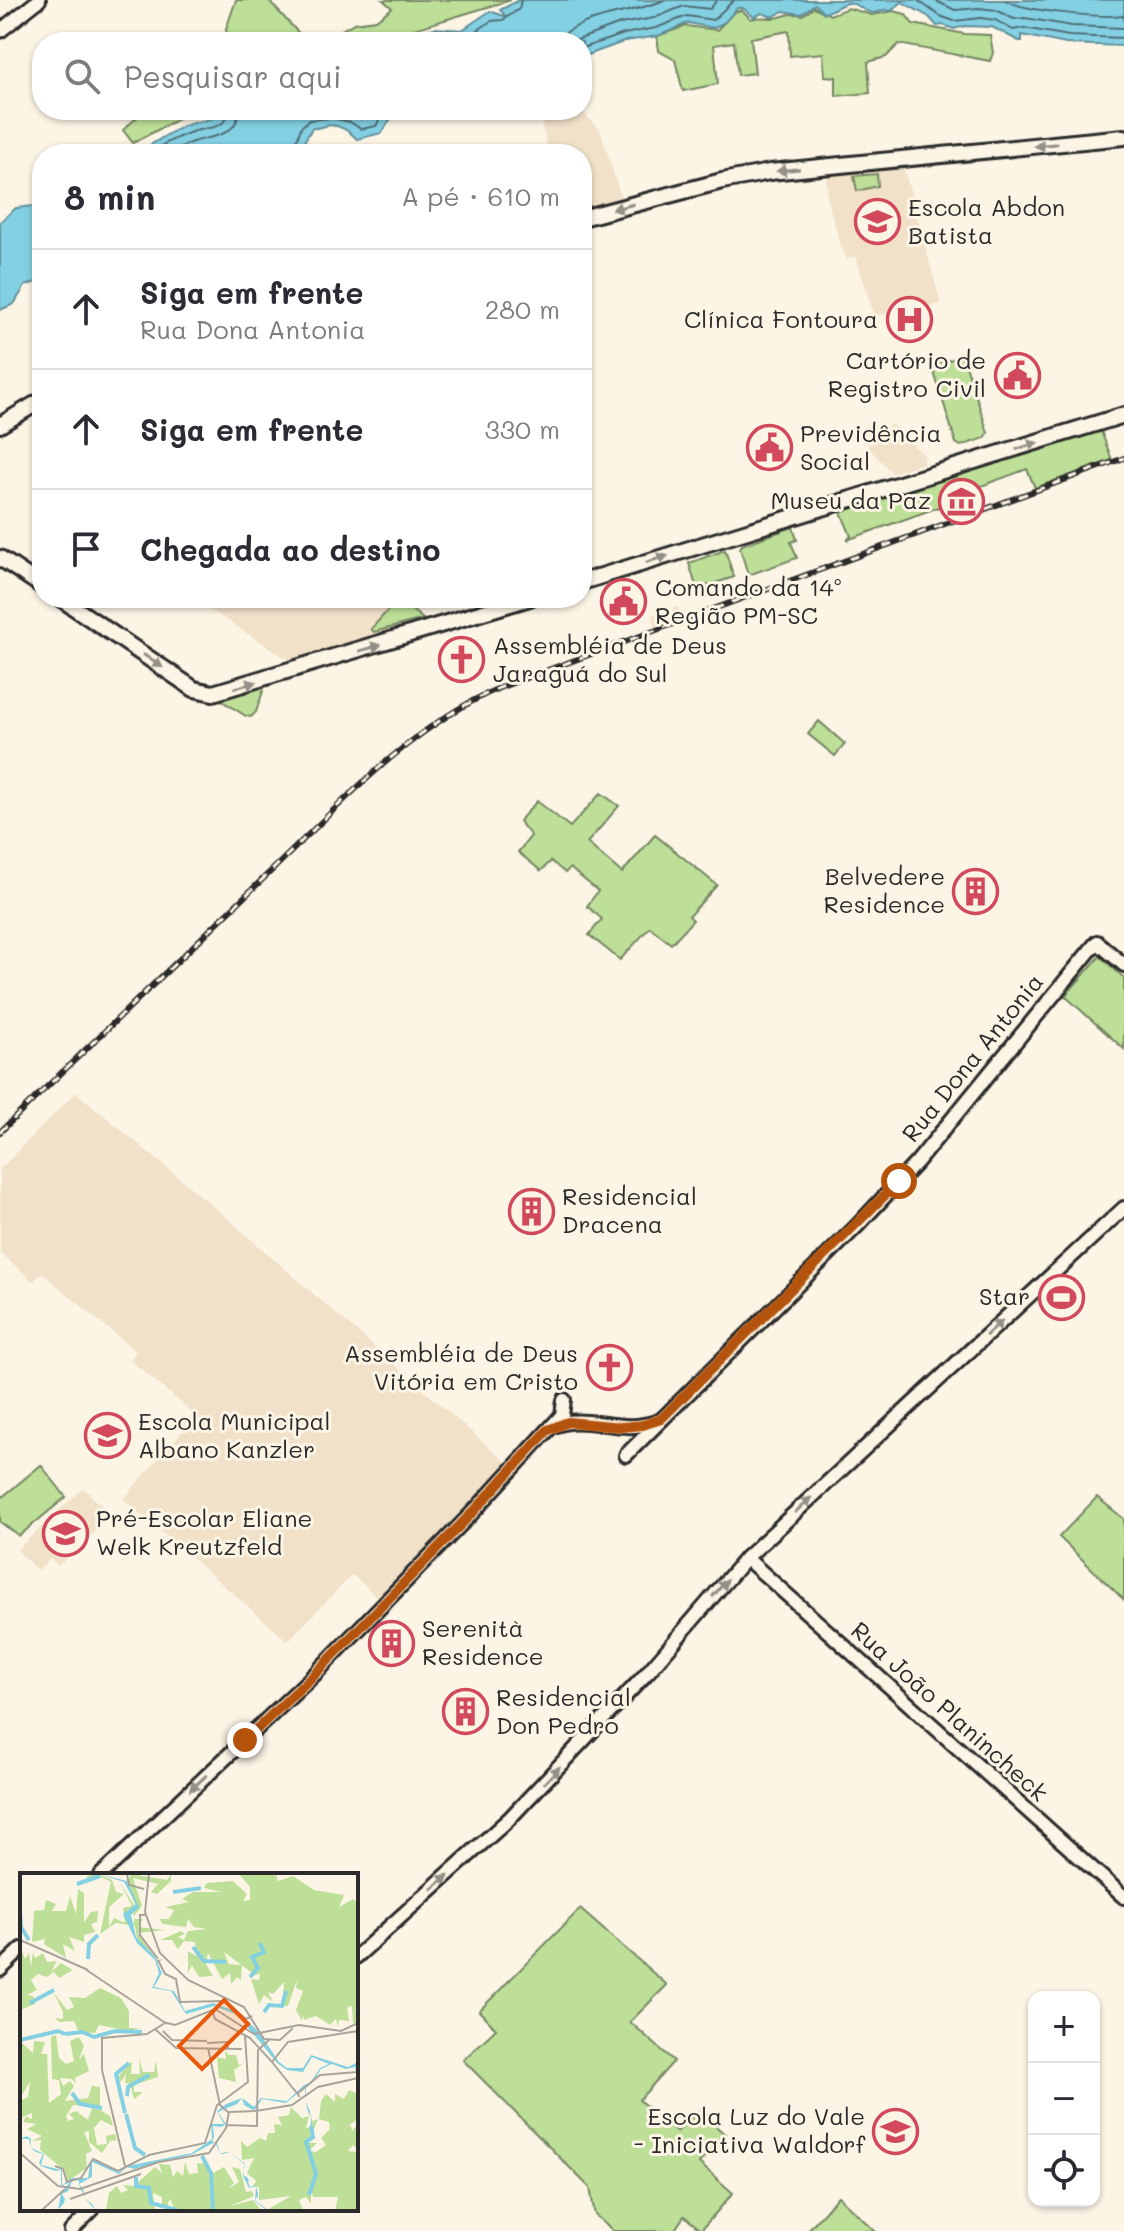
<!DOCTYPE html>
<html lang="pt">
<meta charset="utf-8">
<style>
:root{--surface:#fff;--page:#f2f2f3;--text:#2b2b33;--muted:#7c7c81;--line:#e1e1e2}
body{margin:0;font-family:Mali,sans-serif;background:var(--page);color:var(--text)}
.controls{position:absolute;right:24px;bottom:24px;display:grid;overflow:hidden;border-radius:16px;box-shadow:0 2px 6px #0004}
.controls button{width:72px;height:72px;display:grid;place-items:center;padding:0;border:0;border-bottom:2px solid var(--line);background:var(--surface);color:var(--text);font:40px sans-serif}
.stop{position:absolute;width:24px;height:24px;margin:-18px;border:6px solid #b45309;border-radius:50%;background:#fff}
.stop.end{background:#b45309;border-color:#fff;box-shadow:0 2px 8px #0008}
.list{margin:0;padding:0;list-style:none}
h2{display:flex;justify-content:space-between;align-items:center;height:104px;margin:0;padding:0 32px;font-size:34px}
h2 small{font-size:26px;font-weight:400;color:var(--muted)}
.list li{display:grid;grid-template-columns:52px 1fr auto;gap:24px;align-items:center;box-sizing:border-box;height:120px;padding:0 32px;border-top:2px solid var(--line)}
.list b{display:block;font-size:30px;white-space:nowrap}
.list p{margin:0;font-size:26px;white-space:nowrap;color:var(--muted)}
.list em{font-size:26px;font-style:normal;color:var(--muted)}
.icon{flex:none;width:44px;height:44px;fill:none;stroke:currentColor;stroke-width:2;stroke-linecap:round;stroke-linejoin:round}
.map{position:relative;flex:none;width:1124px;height:2231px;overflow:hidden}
.search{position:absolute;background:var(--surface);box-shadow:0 2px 6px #0004;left:32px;top:32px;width:560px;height:88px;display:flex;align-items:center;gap:20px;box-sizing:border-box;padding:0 28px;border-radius:32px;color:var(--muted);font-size:30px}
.panel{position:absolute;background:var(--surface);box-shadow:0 2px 6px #0004;left:32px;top:144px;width:560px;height:464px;border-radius:32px}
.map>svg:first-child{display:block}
</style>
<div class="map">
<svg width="1124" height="2231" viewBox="0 0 1124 2231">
<rect width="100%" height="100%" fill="#fcf5e5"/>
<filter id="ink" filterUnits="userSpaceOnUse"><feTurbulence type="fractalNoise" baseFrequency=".0125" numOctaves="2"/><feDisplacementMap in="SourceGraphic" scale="16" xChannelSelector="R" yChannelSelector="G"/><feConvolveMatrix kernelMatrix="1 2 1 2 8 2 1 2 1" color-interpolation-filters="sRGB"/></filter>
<g filter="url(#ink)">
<g fill="#f1e1c9">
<polygon points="555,110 580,110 600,129 622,200 582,210 582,154 549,154 539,114"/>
<polygon points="904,168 941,304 874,316 856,256 847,259 841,246 827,198 826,176"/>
<polygon points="891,424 925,456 923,463 892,473 867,446"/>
<polygon points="192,598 400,598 427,620 289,660"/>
<polygon points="678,607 682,618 655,627 652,615"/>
<polygon points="76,1092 220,1212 507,1463 378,1597 352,1575 288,1641 123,1499 196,1416 130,1360 136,1352 42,1273 33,1281 0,1253 0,1169"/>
<polygon points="83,1488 112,1515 58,1566 51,1559 37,1571 17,1550"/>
</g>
<g fill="#bddf98" stroke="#748562" stroke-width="2">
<polygon points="236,0 268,0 307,42 228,42 226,29"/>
<polygon points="383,0 511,0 371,42 321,42 354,23 376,20 392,8"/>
<path d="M 814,7 L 830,15 L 848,8 L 872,15 L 894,11 L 905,14 L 913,24 L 965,34 L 990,35 L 993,53 L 990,61 L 899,44 L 886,57 L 868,62 L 870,93 L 836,96 L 836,77 L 825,76 L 823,53 L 790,56 L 789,31 L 751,38 L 755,73 L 738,75 L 734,42 L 714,45 L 718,84 L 683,91 L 675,60 L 659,51 L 657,36 L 686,26 L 717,30 L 734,12 L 742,10 L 751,19 C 760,16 765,18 774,18 C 787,17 784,12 803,15 Z"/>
<polygon points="145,110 195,110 133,143 123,130"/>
<polygon points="877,174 878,186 857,191 854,176"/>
<polygon points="959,357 964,359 988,433 985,438 961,446 956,443 933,369 936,364"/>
<polygon points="1101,431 1112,460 1035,488 1027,469 949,498 950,503 847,540 851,536 841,512"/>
<polygon points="793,527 797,540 791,542 797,558 748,575 740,548 742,545"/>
<polygon points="725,550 734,577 697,589 689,563"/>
<polygon points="398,599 423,619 374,632 371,629"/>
<polygon points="266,682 256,712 251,717 246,716 219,699"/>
<polygon points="819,721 845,744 835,756 808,734"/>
<polygon points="601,793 619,806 587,843 622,873 655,835 717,885 689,916 693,920 671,944 650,927 620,960 589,935 602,919 587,906 598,891 570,868 565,873 551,861 541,871 518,852 531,836 519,821 537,801 570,827"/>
<polygon points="1100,956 1124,978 1124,1049 1065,996"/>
<polygon points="41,1465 66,1497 19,1536 0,1522 0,1499"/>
<polygon points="1097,1497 1124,1519 1124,1600 1059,1537"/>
<polygon points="580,1909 667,1985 630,2022 674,2061 639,2100 677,2132 698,2111 725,2134 699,2163 733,2193 701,2230 684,2216 674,2231 613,2231 595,2215 590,2188 463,2060 496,2029 479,2011"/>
<polygon points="838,2196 875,2231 807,2231"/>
</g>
<g fill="#84d0e3" stroke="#608e99" stroke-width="2">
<path d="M 519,0 L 1124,0 L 1124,46 L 1066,44 L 1022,35 L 1022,41 L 1019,41 L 992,27 L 965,26 L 954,29 L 943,25 L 937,26 L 929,17 L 902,2 L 891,11 L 884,10 C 866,19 862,3 848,3 C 842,3 832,11 824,13 L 815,4 L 801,14 L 783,11 L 773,17 L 762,13 L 754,17 L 743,8 L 737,8 L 725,22 L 714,28 L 688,23 L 658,36 L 626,41 L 582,57 L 582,42 L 397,42 L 402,38 L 434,28 L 462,30 L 490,11 L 507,17 L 500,10 Z"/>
<path d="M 225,110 L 418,110 L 403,115 L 394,113 L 382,133 L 357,139 C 349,131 338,123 325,126 C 320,127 316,129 312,128 L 297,154 L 133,154 C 151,146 166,134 184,126 C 202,118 206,125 225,110 Z"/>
<polygon points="42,205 42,280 25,286 14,304 0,310 0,222 16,208"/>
</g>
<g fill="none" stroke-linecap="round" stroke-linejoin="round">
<g stroke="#4f6d75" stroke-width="2">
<polyline points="917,0 940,16 954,21 981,18 995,20 1013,30 1024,28 1069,36 1124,38"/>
<polyline points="934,0 955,10 979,8 996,10 1014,19 1025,18 1072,26 1124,28"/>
<path d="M 1005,0 C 1026,12 1097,17 1124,16"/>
<polyline points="422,42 436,36 457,39 468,37 491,21 503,20 519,9 521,0"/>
<path d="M 556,42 C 576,15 635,14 664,0"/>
<polyline points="572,42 620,24 654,18 684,6 710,9 717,0"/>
<polyline points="582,48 624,34 656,28 687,16 713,20 734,0"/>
<path d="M 149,154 C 161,145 175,138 189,133 C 203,126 227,132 229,110"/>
<path d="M 167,154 C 177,150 186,143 196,141 C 215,136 238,135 239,110"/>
<polyline points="290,154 291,146 298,137 301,127 309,120 331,118 350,122 361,129 376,126 385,110"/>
</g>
<defs>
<g id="secondary">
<polyline points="0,31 39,0"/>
<path d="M 554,1426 C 585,1412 621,1436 658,1421"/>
<polyline points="626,1455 858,1225 917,1162 1097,942 1124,965"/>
<polyline points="746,1558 1124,1897"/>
<polyline points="101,1875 315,1674 475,1510 562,1415 564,1400"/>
<polyline points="356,1957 509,1819 648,1672 746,1558 1124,1208"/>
<polyline points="0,1970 22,1949"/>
<polyline points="71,2231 93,2209"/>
</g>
<g id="trunk">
<polyline points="582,218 722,181 770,172 1124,137"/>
<polyline points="0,425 42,400"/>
<polyline points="0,558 42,586"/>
<polyline points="582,582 1124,415"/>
<polyline points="60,598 194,689 213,693 530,598"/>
</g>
</defs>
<use href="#secondary" stroke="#2b2b2b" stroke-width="18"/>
<use href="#trunk" stroke="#2b2b2b" stroke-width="20"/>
<use href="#secondary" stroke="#fcf5e5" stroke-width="12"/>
<use href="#trunk" stroke="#fcf5e5" stroke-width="14"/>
<defs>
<path id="rail" d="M 0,1132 C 89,1046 179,960 268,874 C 339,806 408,728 499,688 L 1124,458"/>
</defs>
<use href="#rail" stroke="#2b2b2b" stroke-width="6"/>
<use href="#rail" stroke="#fcf5e5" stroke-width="3" stroke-dasharray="9" stroke-linecap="butt"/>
</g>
<defs><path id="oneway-solid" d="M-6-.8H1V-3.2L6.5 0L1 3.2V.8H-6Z" transform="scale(2)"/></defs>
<g fill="#949088">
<use href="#oneway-solid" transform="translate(1046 145) rotate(174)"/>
<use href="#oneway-solid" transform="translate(788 170) rotate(175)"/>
<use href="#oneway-solid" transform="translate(623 207) rotate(165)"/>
<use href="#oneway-solid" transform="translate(1027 446) rotate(-17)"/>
<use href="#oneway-solid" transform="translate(657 559) rotate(-17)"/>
<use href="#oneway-solid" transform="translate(370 648) rotate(-16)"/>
<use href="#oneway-solid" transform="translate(153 661) rotate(34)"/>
<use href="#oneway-solid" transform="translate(245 685) rotate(-17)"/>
<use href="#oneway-solid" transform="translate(994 1328) rotate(-43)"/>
<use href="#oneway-solid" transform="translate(803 1505) rotate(-43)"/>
<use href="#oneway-solid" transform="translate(720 1588) rotate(-49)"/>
<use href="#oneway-solid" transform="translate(552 1775) rotate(-47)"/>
<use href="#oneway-solid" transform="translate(198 1783) rotate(137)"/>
<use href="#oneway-solid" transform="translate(440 1882) rotate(-41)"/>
</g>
</g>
<g fill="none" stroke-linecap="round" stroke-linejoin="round" filter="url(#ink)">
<polyline stroke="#b45309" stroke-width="10" points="245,1740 315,1674 475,1510 548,1430 568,1422 622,1427 643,1425 661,1419 899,1181"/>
</g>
<defs>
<symbol id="school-ring" viewBox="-11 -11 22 22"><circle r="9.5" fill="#fcf5e5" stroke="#d1495b" stroke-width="1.5"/><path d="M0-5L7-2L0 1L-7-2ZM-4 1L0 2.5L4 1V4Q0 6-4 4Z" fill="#d1495b"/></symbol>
<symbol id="hospital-ring" viewBox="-11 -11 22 22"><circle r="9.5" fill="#fcf5e5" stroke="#d1495b" stroke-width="1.5"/><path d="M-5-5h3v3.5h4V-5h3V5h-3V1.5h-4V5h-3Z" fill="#d1495b"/></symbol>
<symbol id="civic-ring" viewBox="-11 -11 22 22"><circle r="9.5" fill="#fcf5e5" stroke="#d1495b" stroke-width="1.5"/><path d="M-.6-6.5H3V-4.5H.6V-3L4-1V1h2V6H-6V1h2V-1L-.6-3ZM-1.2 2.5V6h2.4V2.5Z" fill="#d1495b"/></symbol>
<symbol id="museum-ring" viewBox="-11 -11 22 22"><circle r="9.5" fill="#fcf5e5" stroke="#d1495b" stroke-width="1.5"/><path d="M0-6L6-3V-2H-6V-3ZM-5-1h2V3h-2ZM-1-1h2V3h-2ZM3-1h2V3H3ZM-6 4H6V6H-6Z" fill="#d1495b"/></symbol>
<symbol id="church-ring" viewBox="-11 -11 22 22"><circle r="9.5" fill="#fcf5e5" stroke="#d1495b" stroke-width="1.5"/><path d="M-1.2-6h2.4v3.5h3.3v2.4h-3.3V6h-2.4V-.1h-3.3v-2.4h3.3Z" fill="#d1495b"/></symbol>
<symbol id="building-ring" viewBox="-11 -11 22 22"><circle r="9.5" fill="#fcf5e5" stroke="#d1495b" stroke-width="1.5"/><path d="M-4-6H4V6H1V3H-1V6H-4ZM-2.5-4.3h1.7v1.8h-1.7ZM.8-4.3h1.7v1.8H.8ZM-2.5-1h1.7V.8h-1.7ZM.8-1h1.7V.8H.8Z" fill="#d1495b"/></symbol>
<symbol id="stadium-ring" viewBox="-11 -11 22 22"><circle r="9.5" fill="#fcf5e5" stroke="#d1495b" stroke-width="1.5"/><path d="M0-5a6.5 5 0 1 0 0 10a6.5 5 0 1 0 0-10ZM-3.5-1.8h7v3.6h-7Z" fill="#d1495b"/></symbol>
</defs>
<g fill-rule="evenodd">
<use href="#school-ring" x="852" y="196" width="51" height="51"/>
<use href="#hospital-ring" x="884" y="294" width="51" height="51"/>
<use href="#civic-ring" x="992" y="350" width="51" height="51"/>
<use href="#civic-ring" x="744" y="422" width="51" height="51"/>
<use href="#museum-ring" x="936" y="476" width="51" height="51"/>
<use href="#civic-ring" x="598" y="576" width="51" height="51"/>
<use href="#church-ring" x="436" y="634" width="51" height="51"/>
<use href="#building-ring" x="950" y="866" width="51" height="51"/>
<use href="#building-ring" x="506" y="1186" width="51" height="51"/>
<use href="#stadium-ring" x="1036" y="1272" width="51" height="51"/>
<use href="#church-ring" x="584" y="1342" width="51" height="51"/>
<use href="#school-ring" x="82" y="1410" width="51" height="51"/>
<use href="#school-ring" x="40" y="1508" width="51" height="51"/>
<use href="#building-ring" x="366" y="1618" width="51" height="51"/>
<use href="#building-ring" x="440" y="1686" width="51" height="51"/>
<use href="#school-ring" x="870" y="2106" width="51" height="51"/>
</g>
<g text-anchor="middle" stroke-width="6" stroke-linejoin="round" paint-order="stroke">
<g font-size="24" fill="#2b2b2b" stroke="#fcf5e5" text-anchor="start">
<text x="908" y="216">Escola Abdon<tspan x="908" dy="28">Batista</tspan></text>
<text x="878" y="328" text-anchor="end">Clínica Fontoura</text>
<text x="986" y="369" text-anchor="end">Cartório de<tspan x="986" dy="28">Registro Civil</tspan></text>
<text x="800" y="442">Previdência<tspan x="800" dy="28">Social</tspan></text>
<text x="931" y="509" text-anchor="end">Museu da Paz</text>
<text x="655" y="596">Comando da 14º<tspan x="655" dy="28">Região PM-SC</tspan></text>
<text x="493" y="654">Assembléia de Deus<tspan x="493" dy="28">Jaraguá do Sul</tspan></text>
<text x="945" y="885" text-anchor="end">Belvedere<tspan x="945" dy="28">Residence</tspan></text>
<text x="562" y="1205">Residencial<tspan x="562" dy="28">Dracena</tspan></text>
<text x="1030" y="1305" text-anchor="end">Star</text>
<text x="578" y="1362" text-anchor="end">Assembléia de Deus<tspan x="578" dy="28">Vitória em Cristo</tspan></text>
<text x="138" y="1430">Escola Municipal<tspan x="138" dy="28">Albano Kanzler</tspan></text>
<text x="96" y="1527">Pré-Escolar Eliane<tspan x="96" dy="28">Welk Kreutzfeld</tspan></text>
<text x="422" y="1637">Serenità<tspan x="422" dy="28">Residence</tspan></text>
<text x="496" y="1706">Residencial<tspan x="496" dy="28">Don Pedro</tspan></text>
<text x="865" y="2125" text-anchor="end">Escola Luz do Vale<tspan x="865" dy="28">- Iniciativa Waldorf</tspan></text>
</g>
<g font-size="24" fill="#2b2b2b" stroke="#fcf5e5">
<text transform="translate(973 1058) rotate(-51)" y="8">Rua Dona Antonia</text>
<text transform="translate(949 1712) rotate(42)" y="8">Rua João Planincheck</text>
</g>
</g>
<g transform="translate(20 1873)">
<rect width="338" height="338" fill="#fcf5e5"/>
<path d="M 78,1 L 92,7 L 96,19 L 104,21 L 89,34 L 89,54 L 94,45 L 105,50 L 103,35 L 112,33 L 99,8 L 117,37 L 107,10 L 111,1 L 147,7 L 151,1 L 151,8 L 137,21 L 131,19 L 138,11 L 113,5 L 122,33 L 113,44 L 114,36 L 107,37 L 114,52 L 114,46 L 123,46 L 118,54 L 145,57 L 118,60 L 137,87 L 143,86 L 138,90 L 117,65 L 115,53 L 96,50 L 80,61 L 91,9 L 77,2 L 67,8 L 67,3 ZM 219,1 L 256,1 L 258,8 L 273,3 L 294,17 L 324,22 L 319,34 L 333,26 L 338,30 L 338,150 L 333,150 L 332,133 L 327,134 L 329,148 L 319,147 L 318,154 L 316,146 L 310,152 L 296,143 L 284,147 L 283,142 L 282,148 L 276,137 L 283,118 L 276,115 L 277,107 L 268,133 L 262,133 L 264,109 L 253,121 L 248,119 L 253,129 L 244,122 L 239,131 L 231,106 L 239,107 L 240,101 L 231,103 L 231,99 L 204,79 L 209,91 L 222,92 L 221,107 L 217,104 L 211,111 L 210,100 L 202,106 L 188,80 L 186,91 L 193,103 L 179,104 L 172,92 L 168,100 L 168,78 L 176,83 L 175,69 L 164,68 L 158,76 L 152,67 L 140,67 L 161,58 L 165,61 L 158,64 L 164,67 L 168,58 L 187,56 L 174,54 L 168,46 L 166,54 L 142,51 L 140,46 L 149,46 L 154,37 L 145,34 L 169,29 L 162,26 L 173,19 L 202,19 L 184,15 L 187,10 L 213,8 L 227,21 L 223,28 L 230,27 L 230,14 ZM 58,16 L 64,20 L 64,50 L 71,39 L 78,38 L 77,49 L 71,51 L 75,59 L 64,62 L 64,69 L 49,64 L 55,78 L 43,71 L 46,85 L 24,71 L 25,66 L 12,69 L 14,38 L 24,37 L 26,27 L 36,31 L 32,38 L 46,38 L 50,23 L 56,41 ZM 0,74 L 5,86 L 9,80 L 11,93 L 13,79 L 15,85 L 23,80 L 27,89 L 37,88 L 31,99 L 41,90 L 53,97 L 39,105 L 34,99 L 27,104 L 18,101 L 11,107 L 17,117 L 7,122 L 13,123 L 15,131 L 0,137 ZM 80,115 L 101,125 L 109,138 L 109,155 L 121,155 L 114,156 L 119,160 L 79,152 L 75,160 L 59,159 L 54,148 L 39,149 L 35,145 L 43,146 L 43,139 L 34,120 L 47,137 L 54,134 L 49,124 L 65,125 ZM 36,162 L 39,185 L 46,191 L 54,188 L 50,168 L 59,164 L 64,173 L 59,186 L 64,181 L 69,198 L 55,205 L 56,211 L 52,206 L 40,205 L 43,213 L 50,208 L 54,213 L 45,228 L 68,225 L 72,213 L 80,214 L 80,234 L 53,232 L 46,243 L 48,248 L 54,246 L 49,241 L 56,238 L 68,247 L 72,235 L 80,237 L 90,243 L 93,253 L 81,247 L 74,255 L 77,272 L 87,271 L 86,263 L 95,261 L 97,267 L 90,268 L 82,280 L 69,269 L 69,258 L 64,259 L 72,278 L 66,281 L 67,295 L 48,308 L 44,297 L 20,277 L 21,267 L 12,268 L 22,263 L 7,256 L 16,251 L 3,249 L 6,243 L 12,246 L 12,240 L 0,245 L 0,228 L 8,224 L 10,209 L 0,225 L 0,168 L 13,180 L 14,168 L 25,169 L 21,181 L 27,181 L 29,230 L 41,221 L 39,207 L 32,206 L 31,164 ZM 205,177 L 208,182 L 216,182 L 219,192 L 224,190 L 214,197 L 216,209 L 199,205 L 197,184 L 206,186 ZM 119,185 L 123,199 L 134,199 L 136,187 L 138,204 L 114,212 L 114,219 L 123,219 L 114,226 L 111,214 L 106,220 L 111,211 L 105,210 L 106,201 L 101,209 L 98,204 L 112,188 L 111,201 L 120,201 ZM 329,217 L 338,221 L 338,246 L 325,255 L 331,252 L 332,258 L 338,251 L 338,277 L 333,272 L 328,278 L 338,279 L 338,337 L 315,337 L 318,324 L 293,324 L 291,315 L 291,331 L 286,324 L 279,327 L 283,337 L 247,337 L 271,323 L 239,327 L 239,314 L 233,314 L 236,308 L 227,300 L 234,285 L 222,287 L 221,268 L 227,274 L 240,265 L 246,268 L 248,260 L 255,260 L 254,251 L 262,252 L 258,244 L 269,242 L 271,234 L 282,245 L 289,243 L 286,255 L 291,254 L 291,241 L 292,248 L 298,246 L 289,270 L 297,270 L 289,278 L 296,279 L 306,272 L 301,265 L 310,256 L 309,249 L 299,246 L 301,228 L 306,221 L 315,229 L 315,221 L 324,226 ZM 165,289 L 169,301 L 178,300 L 177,290 L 188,291 L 193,300 L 204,294 L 214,310 L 208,316 L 219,309 L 212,294 L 220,296 L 226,319 L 232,318 L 234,323 L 210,333 L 233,327 L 240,336 L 155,337 L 150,326 L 147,333 L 142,332 L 142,324 L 133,320 L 135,337 L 86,337 L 89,320 L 97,313 L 101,320 L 108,317 L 103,312 L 114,313 L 135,294 L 142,300 L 139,291 L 150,292 L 153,304 L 157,298 L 163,303 Z" fill="#bddf98"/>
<path d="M 78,1 L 107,8 L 119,34 L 111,42 L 116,64 L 135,84 L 142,100 L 134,114 L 154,118 L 165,138 L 193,130 L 218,139 L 239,159 L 259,189 L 267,195 L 283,195 L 291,182 L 328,194 L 338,189 L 338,210 L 335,194 L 326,196 L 312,191 L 301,196 L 291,211 L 285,214 L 286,215 L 285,228 L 290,238 L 290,241 L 292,244 L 292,250 L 291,254 L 289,258 L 292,244 L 289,241 L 285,228 L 285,214 L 266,230 L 242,226 L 236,236 L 233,237 L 224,232 L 222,225 L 217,231 L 198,239 L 206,251 L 201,254 L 193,253 L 194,264 L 192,268 L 195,269 L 197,270 L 200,280 L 203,280 L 206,279 L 210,279 L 225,291 L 225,294 L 223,298 L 224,303 L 227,304 L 228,306 L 229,307 L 228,309 L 230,314 L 235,312 L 236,313 L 238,320 L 238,323 L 235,327 L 245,335 L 246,337 L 235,328 L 236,313 L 229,315 L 223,303 L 223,298 L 225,292 L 210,279 L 202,281 L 200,280 L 195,269 L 173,281 L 114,296 L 107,294 L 99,301 L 72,289 L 72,304 L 59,311 L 63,316 L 65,325 L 73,332 L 75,337 L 65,325 L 59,312 L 59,308 L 53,306 L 48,318 L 42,321 L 45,326 L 44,330 L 38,337 L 41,320 L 50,309 L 41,313 L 41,297 L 36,298 L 32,297 L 21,293 L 19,290 L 23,281 L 16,279 L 10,274 L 9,266 L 0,266 L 7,263 L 11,266 L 10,274 L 24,281 L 21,292 L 42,297 L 42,312 L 52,305 L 68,305 L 70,290 L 76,286 L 99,299 L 107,293 L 172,280 L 192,266 L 191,251 L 204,251 L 197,238 L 206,231 L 222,225 L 234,234 L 241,225 L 267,228 L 284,212 L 290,210 L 300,195 L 309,191 L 292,184 L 283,199 L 267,197 L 257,190 L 218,142 L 194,133 L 166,141 L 151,118 L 132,115 L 139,100 L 135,87 L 117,70 L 103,41 L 116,31 L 104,9 Z" fill="#84d0e3"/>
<path fill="none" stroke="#84d0e3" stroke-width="4" d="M 57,11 L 80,3M 153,19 L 181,15M 0,38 L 1,54 L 9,67M 173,74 L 184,88 L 206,89M 68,86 L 69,71 L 78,62M 230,104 L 238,95 L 232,84 L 244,79 L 240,70M 10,130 L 34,117M 244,139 L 249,132 L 262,133 L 266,118M 45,161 L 62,159 L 74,164 L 95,158 L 122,159M 0,167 L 38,158 L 45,161M 52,220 L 60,231 L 82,235M 107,223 L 108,214 L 129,202M 105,240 L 96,201 L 109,190M 106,241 L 115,275 L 125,282M 182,283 L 191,300 L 193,337M 291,284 L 286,269 L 293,264 L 291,253M 116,304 L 116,313 L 129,315 L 131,330 L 157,337M 289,322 L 296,301 L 291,284"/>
<path fill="none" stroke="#a8a49b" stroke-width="2" d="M 107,1 L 109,12 L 124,16M 129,1 L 125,39 L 140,80 L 168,107 L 224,134 L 244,166 L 260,167 L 273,155M 125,42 L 120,42 L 120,62 L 138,86M 0,67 L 68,97M 138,87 L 145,101 L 156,106 L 160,129 L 205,128 L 226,146 L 232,143M 65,96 L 147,151M 192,136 L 195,146 L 230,165 L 252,189 L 268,169 L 338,158M 143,149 L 155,152 L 195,136 L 234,161M 135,156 L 156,175 L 222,176M 143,158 L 152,167 L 187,168M 234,161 L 279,152 L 321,158 L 338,150M 187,170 L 208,169 L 208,176M 188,175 L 200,232 L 209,240M 252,189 L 280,224M 277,221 L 300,202 L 338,199M 236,238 L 272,232 L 298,214 L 338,205M 209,239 L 236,238M 207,252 L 237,253 L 238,177 L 249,167M 0,280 L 38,313 L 60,316 L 139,289 L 189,280 L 206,255 L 209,239M 35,293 L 43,296 L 47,309 L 61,305 L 73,286 L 98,298 L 129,282 L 185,270 L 197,232 L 228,209 L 225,162M 105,293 L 82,197 L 82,165 L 127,161 L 145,150M 50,326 L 121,301M 22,337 L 45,316"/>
<path fill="#e8590c" fill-opacity="0.15" stroke="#e8590c" stroke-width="4" d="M 204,127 L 228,151 L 182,196 L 159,173 Z"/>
<rect width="338" height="338" fill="none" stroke="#2b2b2b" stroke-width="4"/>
</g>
</svg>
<div class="controls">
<button>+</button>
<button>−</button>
<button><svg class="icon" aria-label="locate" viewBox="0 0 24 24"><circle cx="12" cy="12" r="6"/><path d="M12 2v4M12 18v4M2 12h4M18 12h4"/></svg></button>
</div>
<div class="stop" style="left:899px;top:1181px"></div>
<div class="stop end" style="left:245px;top:1740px"></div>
<div class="search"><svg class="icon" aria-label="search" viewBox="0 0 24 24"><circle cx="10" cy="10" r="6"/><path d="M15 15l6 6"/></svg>Pesquisar aqui</div>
<section class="panel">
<h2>8 min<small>A pé · 610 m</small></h2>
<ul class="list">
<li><svg class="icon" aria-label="ahead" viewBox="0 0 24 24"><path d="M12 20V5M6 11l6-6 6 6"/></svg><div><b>Siga em frente</b><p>Rua Dona Antonia</p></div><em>280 m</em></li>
<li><svg class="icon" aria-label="ahead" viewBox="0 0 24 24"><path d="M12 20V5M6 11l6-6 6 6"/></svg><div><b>Siga em frente</b></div><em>330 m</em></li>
<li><svg class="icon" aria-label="arrive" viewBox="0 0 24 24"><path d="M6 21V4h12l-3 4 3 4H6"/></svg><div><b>Chegada ao destino</b></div></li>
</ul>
</section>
</div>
